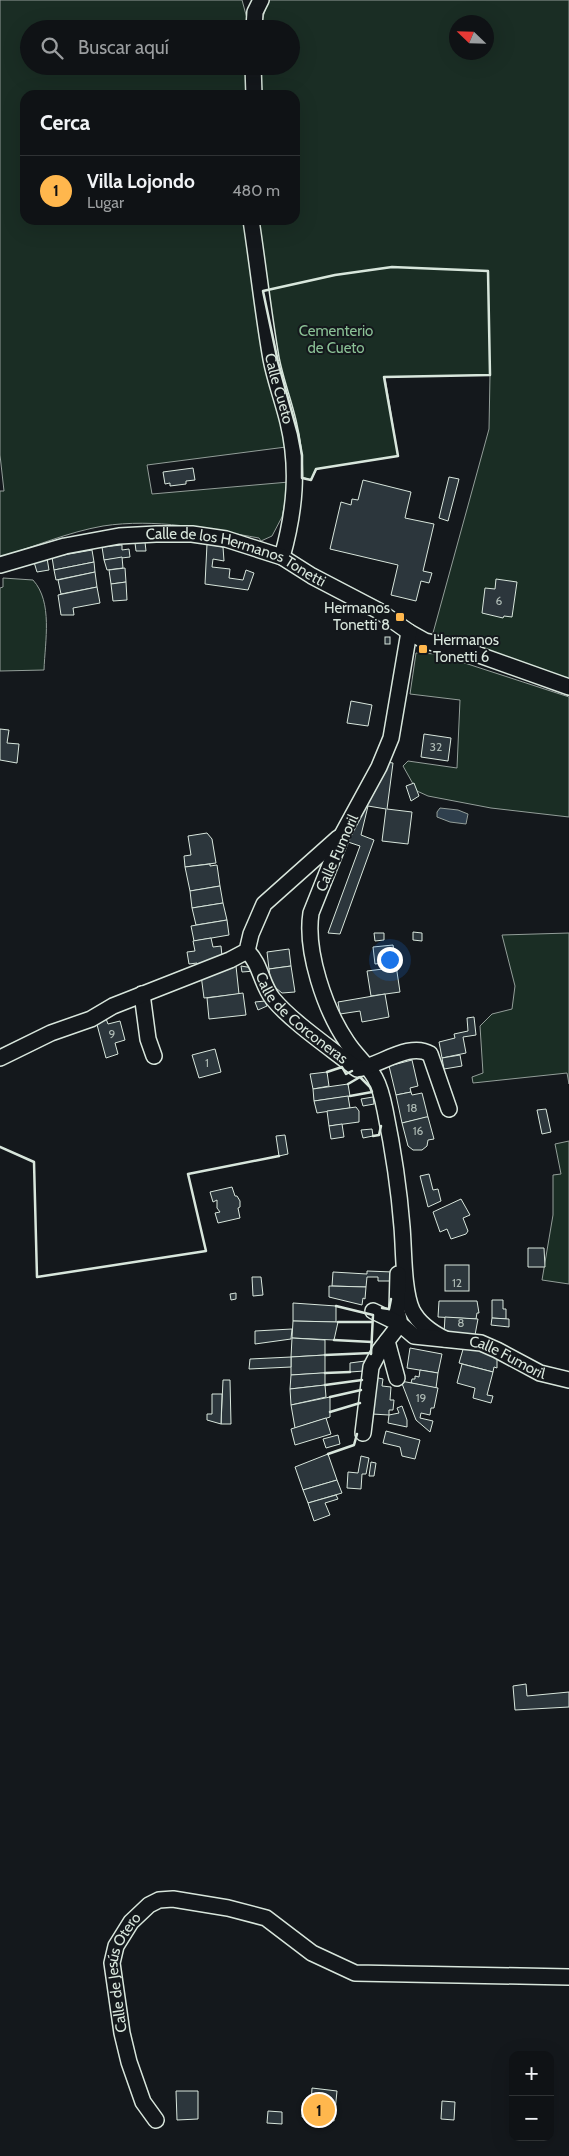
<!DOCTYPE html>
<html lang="es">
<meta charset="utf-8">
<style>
:root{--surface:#0f1215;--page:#181b1e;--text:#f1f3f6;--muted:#9b9ea0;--line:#2f3234;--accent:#ffb74d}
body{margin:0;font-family:Cabin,sans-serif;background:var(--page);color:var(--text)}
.controls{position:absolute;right:15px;bottom:15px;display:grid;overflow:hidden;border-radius:10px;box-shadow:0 5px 20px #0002}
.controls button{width:45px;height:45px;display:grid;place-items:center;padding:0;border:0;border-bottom:1px solid var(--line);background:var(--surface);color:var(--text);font:25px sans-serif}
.compass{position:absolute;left:449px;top:15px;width:45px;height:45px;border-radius:50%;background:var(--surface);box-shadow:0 5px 20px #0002;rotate:293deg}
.you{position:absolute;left:389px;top:959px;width:18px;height:18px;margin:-12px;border:4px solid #fff;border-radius:50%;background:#1a73e8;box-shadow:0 0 0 8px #1a73e833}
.badge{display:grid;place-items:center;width:32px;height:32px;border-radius:50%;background:var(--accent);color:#111;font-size:16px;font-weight:700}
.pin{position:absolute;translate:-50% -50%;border:2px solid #fff;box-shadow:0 1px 5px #0006}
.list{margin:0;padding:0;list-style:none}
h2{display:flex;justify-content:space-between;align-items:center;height:65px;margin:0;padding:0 20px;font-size:21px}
h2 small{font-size:16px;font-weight:400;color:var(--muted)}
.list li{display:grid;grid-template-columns:32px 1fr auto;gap:15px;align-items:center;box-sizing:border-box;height:70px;padding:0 20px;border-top:1px solid var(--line)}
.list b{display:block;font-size:19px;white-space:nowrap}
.list p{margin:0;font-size:16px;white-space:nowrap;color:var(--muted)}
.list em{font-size:16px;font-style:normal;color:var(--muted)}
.icon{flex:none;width:28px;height:28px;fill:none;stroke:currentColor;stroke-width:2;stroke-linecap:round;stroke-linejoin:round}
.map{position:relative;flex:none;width:569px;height:2156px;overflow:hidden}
.search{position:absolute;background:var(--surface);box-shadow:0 5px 20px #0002;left:20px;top:20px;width:280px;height:55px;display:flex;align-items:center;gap:12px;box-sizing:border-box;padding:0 18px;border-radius:28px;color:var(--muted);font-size:19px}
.panel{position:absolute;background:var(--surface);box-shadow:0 5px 20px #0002;left:20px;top:90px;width:280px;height:135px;border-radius:15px}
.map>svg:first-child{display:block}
</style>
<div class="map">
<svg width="569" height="2156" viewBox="0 0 569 2156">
<rect width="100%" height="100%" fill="#14181c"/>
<g fill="#1a2d24" stroke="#939e99" fill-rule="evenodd">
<path d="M 0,0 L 242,0 L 248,22 L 247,29 L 29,29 L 29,66 L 245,66 L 247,95 L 25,95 L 25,220 L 244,220 L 284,428 L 286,447 L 147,465 L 152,494 L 289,482 L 282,517 L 272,536 L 261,541 L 259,538 C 208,529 155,518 103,526 C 68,532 34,547 0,557 L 0,491 L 4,491 L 0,455 Z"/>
<path d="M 268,0 L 569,0 L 569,679 L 433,633 L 489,429 L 490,375 L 385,377 L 398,456 L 317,469 L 311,480 L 302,477 L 302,455 L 281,374 L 256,220 L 295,220 L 295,95 L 257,95 L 257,66 L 291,66 L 291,29 L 266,29 L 262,21 ZM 456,22 L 486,22 L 486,52 L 456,52 Z"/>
<path d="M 3,578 L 33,580 C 53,602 45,641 44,670 L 0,671 L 0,588 L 3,587 Z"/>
<polygon points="416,653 437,654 569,697 569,817 491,808 428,796 417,791 403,766 408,761 457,768 460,700 410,694"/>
<polygon points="569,933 569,1084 567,1073 473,1083 472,1077 483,1073 480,1026 492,1014 512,1009 515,986 502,935"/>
<polygon points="569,1141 569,1284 542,1280 553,1215 553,1175 561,1174 555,1144"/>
</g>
<polygon fill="#2f3f4d" stroke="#939e99" points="440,808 458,810 468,814 466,824 450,822 437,817 437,812"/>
<g fill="#2c363c" stroke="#d8e6dc">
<polygon points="193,468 195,480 186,481 186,484 170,486 170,483 165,484 163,472"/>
<polygon points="449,477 459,479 448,521 439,518"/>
<polygon points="363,480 411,492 405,518 434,524 423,571 432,573 429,583 421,581 416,601 391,595 398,565 330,549 341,502 351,505 352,499 358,500"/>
<polygon points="145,542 146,551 136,551 135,543"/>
<polygon points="207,544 223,547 224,561 213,559 212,567 230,569 229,578 243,580 246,570 254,573 248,590 205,584"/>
<polygon points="122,545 122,550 129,549 130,557 104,560 102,547"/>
<polygon points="92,550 94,562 54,570 52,557"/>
<polygon points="122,557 123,568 107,570 104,560"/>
<polygon points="47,558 49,570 37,572 34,562"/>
<polygon points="94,562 95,572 56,580 54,570"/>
<polygon points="125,568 126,582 111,584 109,570"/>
<polygon points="95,572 97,587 61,594 58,580"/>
<polygon points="496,579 517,582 512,617 504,616 503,618 482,613 485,588 495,589"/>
<polygon points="126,582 127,600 113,601 111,584"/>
<polygon points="97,587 100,603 73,608 74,615 61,615 58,595"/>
<rect x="385" y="637" width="5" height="7"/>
<polygon points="351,701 372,705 368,726 347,723"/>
<polygon points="0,729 9,730 7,743 19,744 17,763 0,760"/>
<polygon points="424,734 451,738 448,761 421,757"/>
<polygon points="386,762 393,763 387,809 412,812 408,844 382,841 386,809 368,806 361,835 374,840 340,934 328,933 360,846 348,842"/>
<polygon points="414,783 419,796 411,801 406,786"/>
<polygon points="207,833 212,839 216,863 185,867 184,856 191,855 188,836"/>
<polygon points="210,864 210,866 217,865 220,886 190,891 185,867"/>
<polygon points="220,886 223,903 192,908 190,891"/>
<polygon points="223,903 227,920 196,925 192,908"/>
<polygon points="227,920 229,935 194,941 191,926"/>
<polygon points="413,932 422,933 422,941 413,940"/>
<polygon points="374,933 384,933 384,940 375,941"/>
<polygon points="211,938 213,947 221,946 222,956 198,967 197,963 189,964 187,952 195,951 193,941"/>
<polygon points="393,945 400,992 371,996 367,971 383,969 383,963 375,964 373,947"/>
<polygon points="289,949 291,966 269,969 267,952"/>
<polygon points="236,966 239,994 204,998 201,975"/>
<polygon points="241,966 253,968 255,971 242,972"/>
<polygon points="291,966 295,992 282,993 271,984 269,969"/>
<polygon points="243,993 246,1015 209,1019 207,998"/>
<polygon points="385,994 389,1017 362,1022 360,1011 340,1014 338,1002"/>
<polygon points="265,1001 267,1006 258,1010 255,1002"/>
<polygon points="105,1016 108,1024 120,1021 125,1040 115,1043 118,1054 106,1058 96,1021"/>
<polygon points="474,1017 476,1035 463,1037 466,1053 442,1058 439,1042 455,1038 454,1034 468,1031 467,1018"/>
<polygon points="215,1049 221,1072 199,1078 192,1055"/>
<polygon points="460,1055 462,1066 444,1069 442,1058"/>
<polygon points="412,1060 418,1086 410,1088 411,1092 396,1095 389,1066"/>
<polygon points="327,1072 329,1086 313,1089 310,1074"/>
<polygon points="348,1084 350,1096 314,1101 313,1089"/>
<polygon points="411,1092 412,1095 422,1093 428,1117 402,1123 396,1095"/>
<polygon points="348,1096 350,1108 317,1113 314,1101"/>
<polygon points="373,1097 374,1104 363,1106 361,1099"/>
<polygon points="356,1107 359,1111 359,1122 329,1126 327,1111"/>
<polygon points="546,1109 551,1132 542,1134 537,1110"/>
<polygon points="426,1117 428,1117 434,1139 428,1140 427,1146 422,1150 413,1150 408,1146 402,1123"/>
<polygon points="342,1124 344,1137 331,1139 329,1126"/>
<polygon points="372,1129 373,1136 363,1138 361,1130"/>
<polygon points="285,1135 288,1154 279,1156 276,1136"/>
<polygon points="429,1174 433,1190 438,1189 441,1201 428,1207 420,1176"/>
<polygon points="232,1187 235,1196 237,1196 240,1201 240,1207 238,1208 240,1218 218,1223 215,1213 220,1212 217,1208 217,1200 213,1202 210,1192"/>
<polygon points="461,1199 470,1215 463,1218 468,1231 466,1234 451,1239 447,1229 440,1232 433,1212"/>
<polygon points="528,1248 544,1248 545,1267 528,1267"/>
<rect x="445" y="1265" width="24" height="26"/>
<polygon points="367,1271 393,1272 393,1281 378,1281 378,1277 367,1277 366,1287 332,1286 333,1272 367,1274"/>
<polygon points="252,1277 261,1277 263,1295 253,1296"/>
<polygon points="329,1286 366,1287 365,1299 363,1298 362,1305 329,1297"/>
<polygon points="236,1293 236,1299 231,1300 230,1294"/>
<polygon points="492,1300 503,1300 503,1309 506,1309 506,1319 492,1318"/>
<polygon points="439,1301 477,1301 479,1313 477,1313 476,1319 438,1317"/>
<polygon points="293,1303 336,1306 336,1322 293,1321"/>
<polygon points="445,1317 478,1319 475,1335 444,1333"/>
<polygon points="492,1318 509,1319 509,1327 491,1325"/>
<polygon points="293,1321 338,1322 334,1340 292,1338"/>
<polygon points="292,1329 291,1339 255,1344 255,1331"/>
<polygon points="292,1338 325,1340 325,1355 291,1357"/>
<polygon points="464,1346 497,1356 497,1368 494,1367 493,1372 459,1363"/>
<polygon points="410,1348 442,1354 438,1373 407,1368"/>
<polygon points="325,1355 325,1373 291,1375 291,1357"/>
<polygon points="291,1357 291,1367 249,1369 250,1359"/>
<polygon points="365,1361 364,1371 350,1372 350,1363"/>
<polygon points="462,1364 493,1372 487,1395 493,1396 491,1403 473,1398 475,1388 457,1383"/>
<polygon points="420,1370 438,1373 436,1388 411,1383 412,1379 415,1379 415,1376 419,1377"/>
<polygon points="321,1373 325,1373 325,1385 290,1389 291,1375"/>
<polygon points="374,1377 383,1379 382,1386 391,1387 390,1400 394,1400 393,1410 389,1410 389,1415 372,1414"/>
<polygon points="223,1380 230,1380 231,1424 221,1424"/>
<polygon points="401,1381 438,1388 434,1408 431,1408 430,1415 421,1413 420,1418 433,1421 430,1432 416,1420"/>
<polygon points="325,1385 326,1397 291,1405 290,1389"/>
<polygon points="212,1394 222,1394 221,1424 207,1420 207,1414 212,1414"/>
<polygon points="330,1397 330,1417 295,1428 291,1405"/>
<polygon points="402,1406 407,1420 407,1427 388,1423 389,1415 399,1413 397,1408"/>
<polygon points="326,1418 331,1434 295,1445 291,1429"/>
<polygon points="386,1431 420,1440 415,1459 402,1456 400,1447 383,1443"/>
<polygon points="338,1435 340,1444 326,1448 323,1439"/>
<polygon points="328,1454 337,1480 303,1490 295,1467"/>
<polygon points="361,1456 369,1458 366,1474 362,1474 361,1489 347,1488 348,1472 358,1473"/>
<polygon points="371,1462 376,1463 374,1476 369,1476"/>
<polygon points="337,1480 342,1493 308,1503 303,1490"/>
<polygon points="336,1495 338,1499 325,1503 330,1515 314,1521 308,1503"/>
<polygon points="526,1684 527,1696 569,1692 569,1707 515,1710 513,1686"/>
<polygon points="312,2088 337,2091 334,2121 302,2117 303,2103 311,2104"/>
<polygon points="176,2091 198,2091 198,2119 177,2120"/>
<polygon points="442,2101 455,2102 454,2120 441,2119"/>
<polygon points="268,2111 282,2112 282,2124 267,2123"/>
</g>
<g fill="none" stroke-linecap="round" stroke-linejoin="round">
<defs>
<g id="street">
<polyline points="254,29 255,12 261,0"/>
<polyline points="253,66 254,95"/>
<path id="s1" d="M 251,220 C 258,266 263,313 271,359 C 275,380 283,401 288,422 C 299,468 295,511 282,557"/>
<path id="s2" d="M 0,565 L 65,546 L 119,536 L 156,534 L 192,534 L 226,539 L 282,557 L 312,576 L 379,611 L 409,632 L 425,641 L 468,651 L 569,687"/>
<path d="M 409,632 L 391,738 L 379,767 L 343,833 L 311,913 C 305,951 325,1010 347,1042 C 355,1055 368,1065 375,1078 C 380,1087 383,1100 385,1110 C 393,1149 399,1188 402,1227 C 404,1249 403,1290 412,1310 C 419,1324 431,1332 445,1339"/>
<path id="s3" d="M 247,951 C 261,964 261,984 273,999 C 292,1022 332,1049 357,1069 C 378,1067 409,1041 430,1054 L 449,1109"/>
<polyline points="142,994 148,1039 154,1056"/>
<polyline points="0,1058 51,1033 91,1019 113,1006 230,960 247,951 251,934 264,904 338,838"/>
<path id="s4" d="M 398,1274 L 397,1311 L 400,1324 L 414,1336 L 481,1343 L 497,1350 L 540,1373 L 569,1380"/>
<polyline points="387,1341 397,1378"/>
<polyline points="363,1433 371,1367 380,1350 400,1324 373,1311"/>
<path id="s5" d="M 156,2120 L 143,2102 L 129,2062 L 122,2033 L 112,1963 L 116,1946 L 131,1922 L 149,1905 L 159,1900 L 173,1899 L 228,1908 L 266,1918 L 312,1953 L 355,1973 L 569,1977"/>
</g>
</defs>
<use href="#street" stroke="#d8e6dc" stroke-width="18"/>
<use href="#street" stroke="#14181c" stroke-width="15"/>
<g stroke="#d8e6dc" stroke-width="2.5">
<polygon points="392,267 488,271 490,375 384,377 398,456 316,469 311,480 302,478 302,455 298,434 278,362 263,291 335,275"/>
<polyline points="327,1072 342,1067 346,1074 352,1071"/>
<polyline points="348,1084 360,1077 370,1087 372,1092 350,1096"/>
<polyline points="373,1136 379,1135 381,1126"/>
<polyline points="0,1147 34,1162 37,1277 206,1251 188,1174 279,1156"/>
<polyline points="336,1306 373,1315 371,1354"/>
<polyline points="382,1308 389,1309 391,1299"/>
<polyline points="338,1322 372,1322"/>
<polyline points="334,1340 372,1342"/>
<polyline points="325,1355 371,1353"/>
<polyline points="325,1373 350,1372"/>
<polyline points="325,1385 362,1380"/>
<polyline points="330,1397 361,1390"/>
<polyline points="330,1412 360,1403"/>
<polyline points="328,1454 354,1445 357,1434"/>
</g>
</g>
<g fill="#ffb74d" stroke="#14181c" stroke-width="2">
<rect x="395" y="612" width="10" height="10" rx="2.5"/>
<rect x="418" y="644" width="10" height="10" rx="2.5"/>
</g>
<g text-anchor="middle" stroke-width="4" stroke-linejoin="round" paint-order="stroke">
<g font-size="12" fill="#adbab4">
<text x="499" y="605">6</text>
<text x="436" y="751">32</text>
<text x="112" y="1038">9</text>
<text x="207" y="1067">1</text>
<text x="412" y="1112">18</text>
<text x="418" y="1135">16</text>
<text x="457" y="1287">12</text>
<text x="461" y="1327">8</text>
<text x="421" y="1402">19</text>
</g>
<g font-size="15" fill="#8ac095" stroke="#14181c">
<text x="336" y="336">Cementerio<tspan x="336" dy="17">de Cueto</tspan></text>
</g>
<g font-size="15" fill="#d8e6dc" stroke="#14181c">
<text dy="5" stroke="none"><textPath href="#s1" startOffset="171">Calle Cueto</textPath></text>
<text dy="5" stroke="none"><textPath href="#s2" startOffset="244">Calle de los Hermanos Tonetti</textPath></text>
<text transform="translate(337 853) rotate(-66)" y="5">Calle Fumoril</text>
<text dy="5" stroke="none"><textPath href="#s3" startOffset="88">Calle de Corconeras</textPath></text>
<text dy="5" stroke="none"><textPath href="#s4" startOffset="166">Calle Fumoril</textPath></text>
<text dy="5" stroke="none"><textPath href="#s5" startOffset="158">Calle de Jesús Otero</textPath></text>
</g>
<g font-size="15" fill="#d8e6dc" stroke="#14181c" text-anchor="end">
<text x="390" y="613">Hermanos<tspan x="390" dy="17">Tonetti 8</tspan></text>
<text x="433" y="645" text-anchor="start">Hermanos<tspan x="433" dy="17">Tonetti 6</tspan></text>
</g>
</g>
</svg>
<div class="controls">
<button>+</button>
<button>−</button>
</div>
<svg class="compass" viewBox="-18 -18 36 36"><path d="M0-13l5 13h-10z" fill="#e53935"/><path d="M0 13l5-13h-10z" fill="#9b9ea0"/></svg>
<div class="you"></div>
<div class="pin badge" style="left:319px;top:2110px">1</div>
<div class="search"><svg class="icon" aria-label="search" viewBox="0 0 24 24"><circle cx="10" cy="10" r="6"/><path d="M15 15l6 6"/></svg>Buscar aquí</div>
<section class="panel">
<h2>Cerca<small></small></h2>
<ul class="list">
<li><span class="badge">1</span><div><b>Villa Lojondo</b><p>Lugar</p></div><em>480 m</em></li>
</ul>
</section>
</div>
